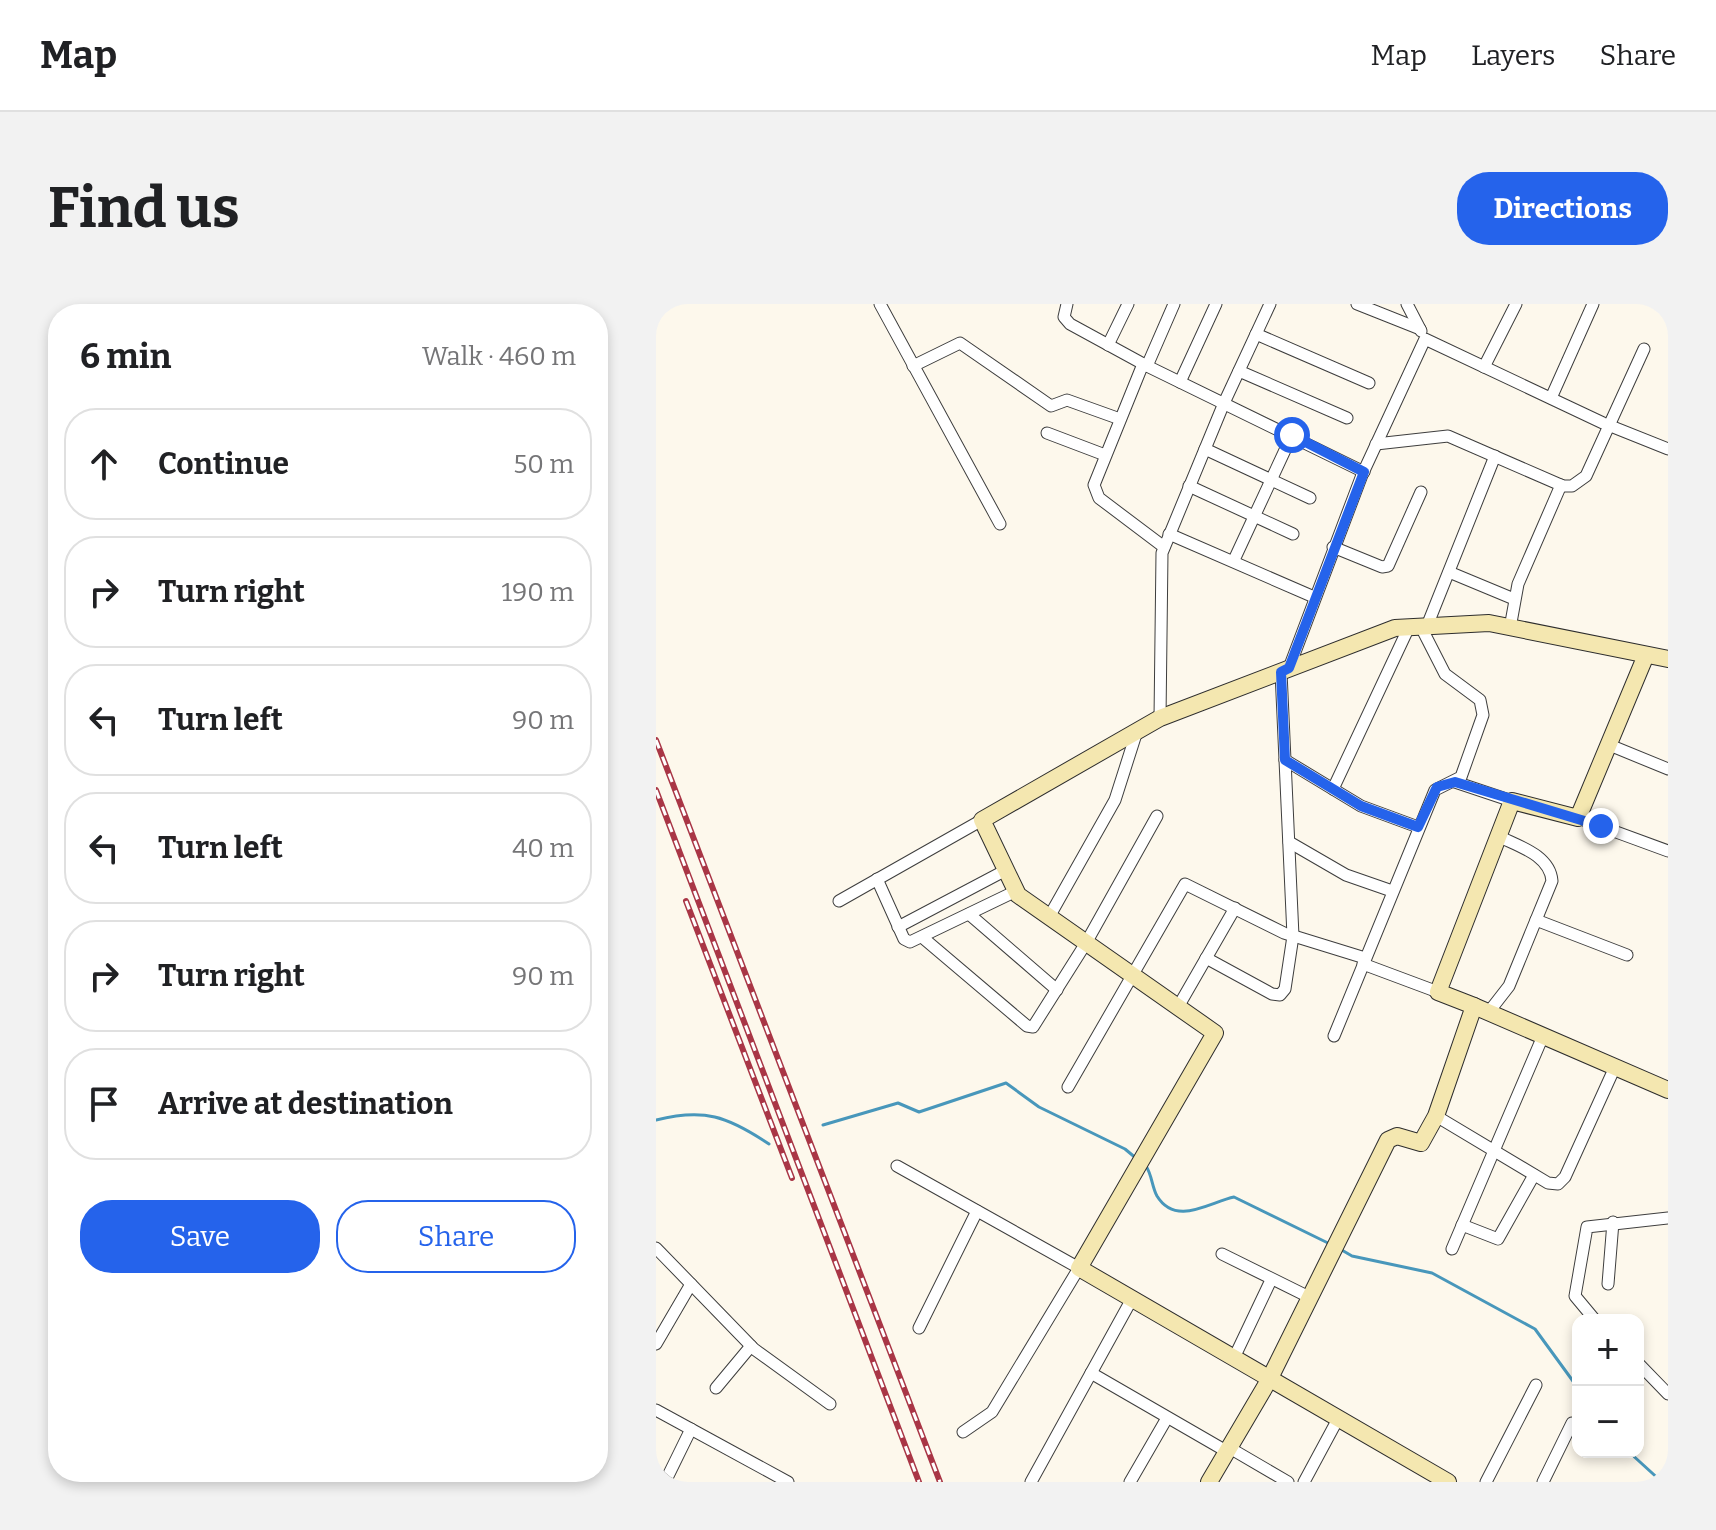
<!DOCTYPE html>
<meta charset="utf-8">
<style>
:root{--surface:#fff;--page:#f2f2f2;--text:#202124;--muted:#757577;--line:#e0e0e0;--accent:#2563eb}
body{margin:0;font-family:Bitter,serif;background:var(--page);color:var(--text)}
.controls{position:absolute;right:24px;bottom:24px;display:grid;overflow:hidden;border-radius:16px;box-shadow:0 4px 12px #0003}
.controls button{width:72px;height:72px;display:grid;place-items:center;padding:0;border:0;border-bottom:2px solid var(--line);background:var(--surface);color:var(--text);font:40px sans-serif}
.stop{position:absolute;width:24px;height:24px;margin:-18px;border:6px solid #2563eb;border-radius:50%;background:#fff}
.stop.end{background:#2563eb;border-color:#fff;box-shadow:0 2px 8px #0008}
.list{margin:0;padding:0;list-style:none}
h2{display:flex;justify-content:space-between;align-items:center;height:104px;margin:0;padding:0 32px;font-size:34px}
h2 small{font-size:26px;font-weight:400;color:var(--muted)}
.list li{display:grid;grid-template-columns:52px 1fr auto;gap:24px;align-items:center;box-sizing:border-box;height:112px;margin:0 16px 16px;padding:0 16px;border:2px solid var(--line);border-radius:32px}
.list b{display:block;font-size:30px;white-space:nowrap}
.list em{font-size:26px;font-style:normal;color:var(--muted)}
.actions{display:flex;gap:16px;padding:24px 32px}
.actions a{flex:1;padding:18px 0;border:2px solid var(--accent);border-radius:32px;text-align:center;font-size:28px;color:var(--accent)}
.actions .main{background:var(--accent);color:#fff}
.icon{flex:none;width:44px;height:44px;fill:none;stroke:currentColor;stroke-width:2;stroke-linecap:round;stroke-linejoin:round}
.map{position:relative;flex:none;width:1012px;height:1178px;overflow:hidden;border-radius:32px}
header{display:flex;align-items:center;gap:48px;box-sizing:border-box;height:112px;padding:0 40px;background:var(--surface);border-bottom:2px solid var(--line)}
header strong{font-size:38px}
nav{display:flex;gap:44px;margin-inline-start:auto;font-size:28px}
.intro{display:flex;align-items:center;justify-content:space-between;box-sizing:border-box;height:192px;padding:0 48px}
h1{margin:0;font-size:56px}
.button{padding:20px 36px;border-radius:32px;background:var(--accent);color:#fff;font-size:28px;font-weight:700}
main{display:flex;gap:48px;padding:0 48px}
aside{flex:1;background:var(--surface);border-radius:32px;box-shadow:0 4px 12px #0003}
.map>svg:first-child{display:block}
</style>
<header>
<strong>Map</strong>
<nav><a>Map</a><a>Layers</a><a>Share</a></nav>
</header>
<div class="intro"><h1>Find us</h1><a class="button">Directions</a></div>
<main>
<aside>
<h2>6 min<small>Walk · 460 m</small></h2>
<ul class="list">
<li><svg class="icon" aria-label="ahead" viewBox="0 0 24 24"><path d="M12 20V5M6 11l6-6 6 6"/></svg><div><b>Continue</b></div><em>50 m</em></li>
<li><svg class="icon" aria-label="right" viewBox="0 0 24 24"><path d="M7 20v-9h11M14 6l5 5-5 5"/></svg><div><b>Turn right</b></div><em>190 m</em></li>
<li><svg class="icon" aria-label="left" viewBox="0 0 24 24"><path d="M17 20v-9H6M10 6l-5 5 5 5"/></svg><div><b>Turn left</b></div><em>90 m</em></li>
<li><svg class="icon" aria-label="left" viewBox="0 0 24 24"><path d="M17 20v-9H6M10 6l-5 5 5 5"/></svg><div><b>Turn left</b></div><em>40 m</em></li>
<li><svg class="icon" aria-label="right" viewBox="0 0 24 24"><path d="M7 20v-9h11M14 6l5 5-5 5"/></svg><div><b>Turn right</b></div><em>90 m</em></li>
<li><svg class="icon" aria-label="arrive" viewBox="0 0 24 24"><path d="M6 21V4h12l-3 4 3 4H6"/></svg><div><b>Arrive at destination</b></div></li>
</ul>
<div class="actions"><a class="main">Save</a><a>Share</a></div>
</aside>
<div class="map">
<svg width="1012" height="1178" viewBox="0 0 1012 1178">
<rect width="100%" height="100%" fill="#fdf8ec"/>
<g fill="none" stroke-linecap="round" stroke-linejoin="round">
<g stroke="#4897bb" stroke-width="3">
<path d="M 0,816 C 48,804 71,812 113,840"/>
<polyline points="167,821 242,799 263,808 350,779 383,803 469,845 481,855"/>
<path d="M 490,862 C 496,871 496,883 501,892 C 520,923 554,898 578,893 L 674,940"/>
<polyline points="684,945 696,952 776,969 879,1025 922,1084"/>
<polyline points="973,1148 1006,1178"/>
</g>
<defs>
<g id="street">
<polyline points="224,0 344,220"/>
<polyline points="411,0 408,13 414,20 491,62 708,168"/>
<polyline points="701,0 764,25"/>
<polyline points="751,0 765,27"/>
<polyline points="0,3 8,0"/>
<polyline points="600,30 713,79"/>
<polyline points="452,41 472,0"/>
<polyline points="487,60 438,181 443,194 508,243"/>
<polyline points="257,62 304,39 395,102 411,96 464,115"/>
<polyline points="491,62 518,0"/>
<polyline points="828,63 860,0"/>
<polyline points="583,67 691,114"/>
<polyline points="524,78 560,0"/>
<polyline points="895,94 937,0"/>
<polyline points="391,129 449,151"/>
<polyline points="720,140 792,132 907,182 916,182 930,172 988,45"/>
<polyline points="549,145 654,194"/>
<polyline points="533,182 637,230"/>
<polyline points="513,230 658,293"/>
<polyline points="677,243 726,263 732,262 765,188"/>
<polyline points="578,256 636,131"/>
<polyline points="793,268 858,295"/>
<polyline points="771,322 839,152"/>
<polyline points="854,324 862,280 905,181"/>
<polyline points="633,364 706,171 769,35 947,119 1012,145"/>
<polyline points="504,414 506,249 568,99 614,0"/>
<polyline points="951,440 1012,465"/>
<polyline points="629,456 705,502 762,523"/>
<polyline points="799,478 856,497"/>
<polyline points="677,485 753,323"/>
<polyline points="922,514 1012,547"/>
<polyline points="633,538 690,571 736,587"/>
<polyline points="221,575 248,635 254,638 360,587"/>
<polyline points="183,597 326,516"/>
<polyline points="313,610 401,686"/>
<polyline points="393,613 459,496 481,427"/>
<polyline points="880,616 971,651"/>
<polyline points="242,623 350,566"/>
<polyline points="266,633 371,722 377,723 430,639 501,512"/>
<polyline points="550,654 616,690 624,691 629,685 637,632 625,368"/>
<polyline points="707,660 782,688"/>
<polyline points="522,703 579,604"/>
<path d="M 832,709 L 853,682 L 896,577 C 894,551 862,542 842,532"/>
<polyline points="678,732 779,486 805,473 827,411 824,396 789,370 765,323"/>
<polyline points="412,783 529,580 628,629 709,654"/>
<polyline points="780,812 892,879 902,880 909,873 959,763"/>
<polyline points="241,862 423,964 336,1108 307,1128"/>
<polyline points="806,921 842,935 878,871"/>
<polyline points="0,944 98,1045 174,1100"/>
<polyline points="796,945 887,732"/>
<polyline points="566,950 655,994"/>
<polyline points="952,980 957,918"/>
<polyline points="939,1016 919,992 931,923 1012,914"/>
<polyline points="263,1024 321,907"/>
<polyline points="0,1040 35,980"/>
<polyline points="578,1054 615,976"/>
<polyline points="982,1059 1012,1090"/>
<polyline points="435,1069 570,1147"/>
<polyline points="60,1084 95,1042"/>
<polyline points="0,1106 132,1178"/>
<polyline points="572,1143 632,1178"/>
<polyline points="9,1178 35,1125"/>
<polyline points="375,1178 477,993"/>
<polyline points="474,1178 511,1114"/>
<polyline points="648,1178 683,1113"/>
<polyline points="830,1178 880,1081"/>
<polyline points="887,1178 916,1119"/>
</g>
<g id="secondary">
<polyline points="818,702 1012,786"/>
<polyline points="553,1178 613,1076 732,836 741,832 765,839 780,812 818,702 782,688 856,497 922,514 990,351"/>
<polyline points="792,1178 423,964 559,729 362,591 326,516 504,414 739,324 833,319 1012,355"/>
</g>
</defs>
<use href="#street" stroke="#3e3e3e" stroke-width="13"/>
<use href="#secondary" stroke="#2d2d2d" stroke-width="18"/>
<use href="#street" stroke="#fff" stroke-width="11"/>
<use href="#secondary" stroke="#f4e7b0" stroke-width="16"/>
<defs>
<g id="rail">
<polyline points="0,436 284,1178"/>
<polyline points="0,486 263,1178"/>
<polyline points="30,597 136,874"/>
</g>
</defs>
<use href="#rail" stroke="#a93646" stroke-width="6"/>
<use href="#rail" stroke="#fff" stroke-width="3" stroke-dasharray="9" stroke-linecap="butt"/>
</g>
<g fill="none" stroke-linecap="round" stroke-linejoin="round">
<polyline stroke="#2563eb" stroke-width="10" points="636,131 708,168 633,364 625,368 629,456 705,502 762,523 781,483 799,478 945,522"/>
</g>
</svg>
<div class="controls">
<button>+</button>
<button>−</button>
</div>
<div class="stop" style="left:636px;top:131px"></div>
<div class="stop end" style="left:945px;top:522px"></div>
</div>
</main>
